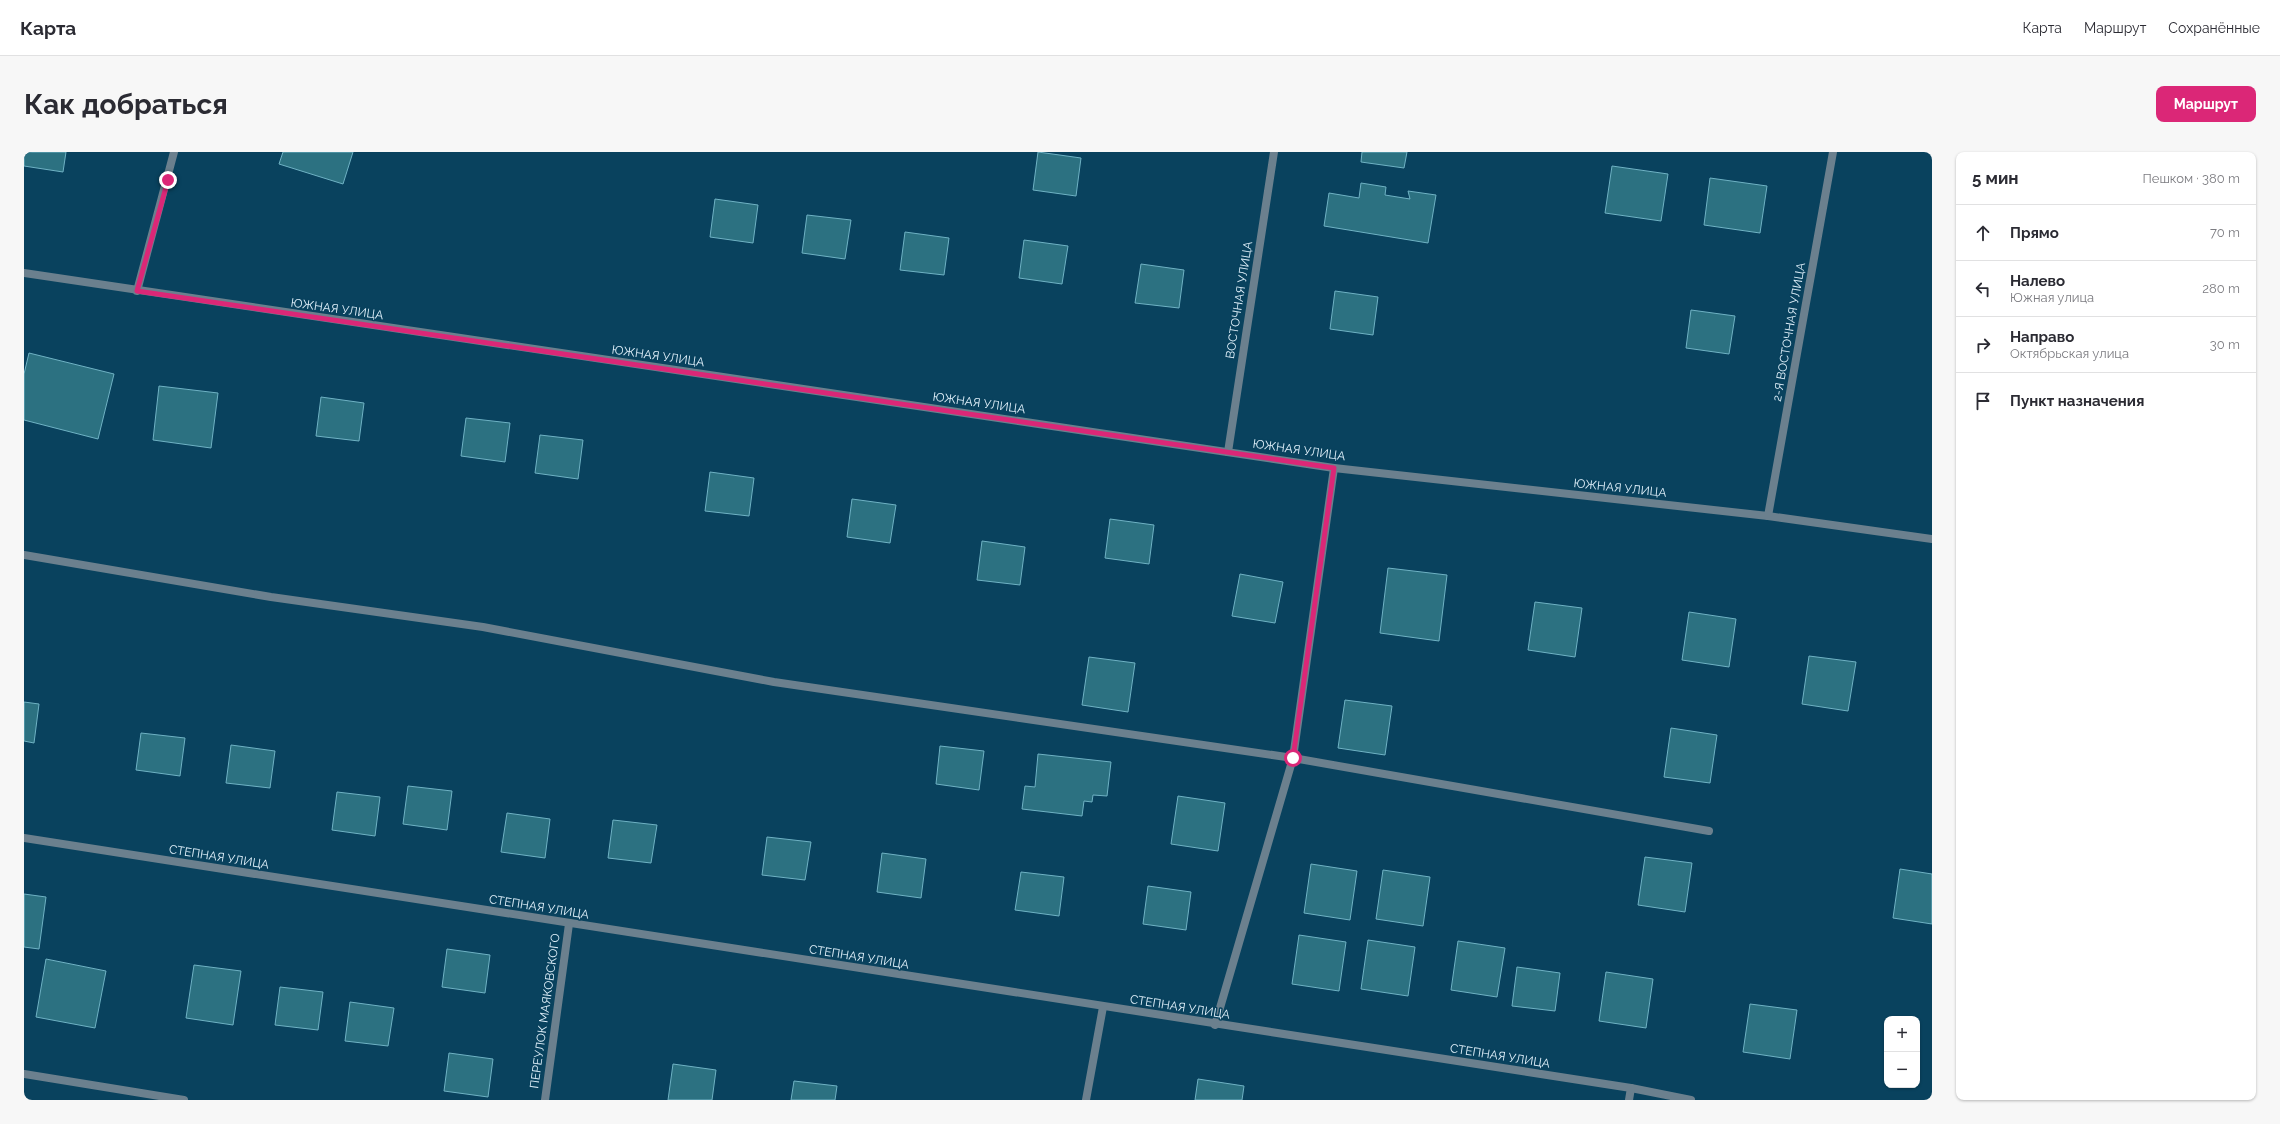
<!DOCTYPE html>
<html lang="ru">
<meta charset="utf-8">
<style>
:root{--surface:#fff;--page:#f7f7f7;--text:#2b2b33;--muted:#7c7c81;--line:#e1e1e2;--accent:#db2777}
body{margin:0;font-family:Raleway,sans-serif;background:var(--page);color:var(--text)}
.controls{position:absolute;right:12px;bottom:12px;display:grid;overflow:hidden;border-radius:8px;box-shadow:0 1px 3px #0004}
.controls button{width:36px;height:36px;display:grid;place-items:center;padding:0;border:0;border-bottom:1px solid var(--line);background:var(--surface);color:var(--text);font:20px sans-serif}
.stop{position:absolute;width:12px;height:12px;margin:-9px;border:3px solid #db2777;border-radius:50%;background:#fff}
.stop.end{background:#db2777;border-color:#fff;box-shadow:0 1px 4px #0008}
.list{margin:0;padding:0;list-style:none}
h2{display:flex;justify-content:space-between;align-items:center;height:52px;margin:0;padding:0 16px;font-size:17px}
h2 small{font-size:13px;font-weight:400;color:var(--muted)}
.list li{display:grid;grid-template-columns:26px 1fr auto;gap:12px;align-items:center;box-sizing:border-box;height:56px;padding:0 16px;border-top:1px solid var(--line)}
.list b{display:block;font-size:15px;white-space:nowrap}
.list p{margin:0;font-size:13px;white-space:nowrap;color:var(--muted)}
.list em{font-size:13px;font-style:normal;color:var(--muted)}
.icon{flex:none;width:22px;height:22px;fill:none;stroke:currentColor;stroke-width:2;stroke-linecap:round;stroke-linejoin:round}
.map{position:relative;flex:none;width:1908px;height:948px;overflow:hidden;border-radius:8px}
header{display:flex;align-items:center;gap:24px;box-sizing:border-box;height:56px;padding:0 20px;background:var(--surface);border-bottom:1px solid var(--line)}
header strong{font-size:19px}
nav{display:flex;gap:22px;margin-inline-start:auto;font-size:14px}
.intro{display:flex;align-items:center;justify-content:space-between;box-sizing:border-box;height:96px;padding:0 24px}
h1{margin:0;font-size:28px}
.button{padding:10px 18px;border-radius:8px;background:var(--accent);color:#fff;font-size:14px;font-weight:700}
main{display:flex;gap:24px;padding:0 24px}
aside{flex:1;background:var(--surface);border-radius:8px;box-shadow:0 1px 3px #0004}
.map>svg:first-child{display:block}
</style>
<header>
<strong>Карта</strong>
<nav><a>Карта</a><a>Маршрут</a><a>Сохранённые</a></nav>
</header>
<div class="intro"><h1>Как добраться</h1><a class="button">Маршрут</a></div>
<main>
<div class="map">
<svg width="1908" height="948" viewBox="0 0 1908 948">
<rect width="100%" height="100%" fill="#09425e"/>
<g fill="#2c7181" stroke="#6fb2c4">
<polygon points="0,0 42,0 39,20 0,14"/>
<polygon points="259,0 329,0 319,32 255,12"/>
<polygon points="1014,0 1057,6 1052,44 1009,38"/>
<polygon points="1338,0 1383,0 1380,16 1337,10"/>
<polygon points="1588,14 1644,22 1637,69 1581,61"/>
<polygon points="1686,26 1743,34 1736,81 1680,73"/>
<polygon points="1337,31 1362,35 1361,43 1386,47 1384,39 1412,43 1404,91 1300,74 1305,41 1335,46"/>
<polygon points="691,47 734,53 729,91 686,85"/>
<polygon points="783,63 827,68 821,107 778,101"/>
<polygon points="881,80 925,86 920,123 876,118"/>
<polygon points="1000,88 1044,94 1038,132 995,126"/>
<polygon points="1117,112 1160,118 1155,156 1111,151"/>
<polygon points="1311,139 1354,145 1349,183 1306,177"/>
<polygon points="1667,158 1711,164 1705,202 1662,196"/>
<polygon points="5,201 90,222 74,287 0,268 0,222"/>
<polygon points="135,234 194,241 187,296 129,288"/>
<polygon points="297,245 340,251 335,289 292,284"/>
<polygon points="442,266 486,271 481,310 437,304"/>
<polygon points="516,283 559,288 554,327 511,321"/>
<polygon points="686,320 730,326 725,364 681,359"/>
<polygon points="828,347 872,353 866,391 823,385"/>
<polygon points="1086,367 1130,373 1125,412 1081,406"/>
<polygon points="958,389 1001,395 996,433 953,428"/>
<polygon points="1364,416 1423,423 1415,489 1356,481"/>
<polygon points="1216,422 1259,430 1251,471 1208,464"/>
<polygon points="1511,450 1558,456 1551,505 1504,498"/>
<polygon points="1665,460 1712,467 1705,515 1658,508"/>
<polygon points="1785,504 1832,510 1824,559 1778,552"/>
<polygon points="1065,505 1111,511 1104,560 1058,553"/>
<polygon points="1321,548 1368,554 1361,603 1314,596"/>
<polygon points="0,550 15,552 10,591 0,589"/>
<polygon points="1647,576 1693,583 1686,631 1640,625"/>
<polygon points="117,581 161,586 156,624 112,618"/>
<polygon points="207,593 251,599 246,636 202,631"/>
<polygon points="916,594 960,599 955,638 912,632"/>
<polygon points="1014,602 1087,610 1083,644 1069,643 1068,650 1060,649 1058,664 998,657 1001,634 1011,635"/>
<polygon points="384,634 428,639 423,678 379,672"/>
<polygon points="313,640 356,645 351,684 308,678"/>
<polygon points="1154,644 1201,651 1194,699 1147,692"/>
<polygon points="483,661 526,667 521,706 477,700"/>
<polygon points="589,668 633,673 627,711 584,706"/>
<polygon points="743,685 787,690 781,728 738,723"/>
<polygon points="858,701 902,707 897,746 853,740"/>
<polygon points="1621,705 1668,711 1661,760 1614,753"/>
<polygon points="1287,712 1333,719 1326,768 1280,761"/>
<polygon points="1876,717 1908,722 1908,772 1869,766"/>
<polygon points="1359,718 1406,725 1399,774 1352,767"/>
<polygon points="997,720 1040,725 1035,764 991,758"/>
<polygon points="1124,734 1167,740 1162,778 1119,772"/>
<polygon points="0,742 22,745 15,797 0,795"/>
<polygon points="1275,783 1322,790 1315,839 1268,832"/>
<polygon points="1344,788 1391,795 1384,844 1337,837"/>
<polygon points="1434,789 1481,796 1473,845 1427,838"/>
<polygon points="423,797 466,803 461,841 418,835"/>
<polygon points="22,807 82,819 71,876 12,865"/>
<polygon points="170,813 217,819 209,873 162,866"/>
<polygon points="1493,815 1536,821 1531,859 1488,854"/>
<polygon points="1582,820 1629,827 1622,876 1575,869"/>
<polygon points="256,835 299,840 294,878 251,873"/>
<polygon points="326,850 370,856 364,894 321,889"/>
<polygon points="1726,852 1773,858 1766,907 1719,900"/>
<polygon points="425,901 469,907 464,945 420,939"/>
<polygon points="649,912 692,918 688,948 644,948"/>
<polygon points="1174,927 1220,934 1218,948 1171,948"/>
<polygon points="770,929 813,934 811,948 767,948"/>
</g>
<g fill="none" stroke-linecap="round" stroke-linejoin="round">
<polyline stroke="#6b808e" stroke-width="8" points="0,403 247,445 459,475 750,530 1269,606 1685,679"/>
<g stroke="#6b808e" stroke-width="8">
<polyline points="0,121 1310,316 1744,364 1908,387"/>
<polyline points="113,139 150,0"/>
<polyline points="1204,300 1250,0"/>
<polyline points="1744,364 1809,0"/>
<polyline points="0,686 1607,936 1667,948"/>
<polyline points="1191,873 1269,606 1310,316"/>
<polyline points="0,922 160,948"/>
<polyline points="521,948 545,772"/>
<polyline points="1062,948 1079,855"/>
<polyline points="1605,948 1607,936"/>
</g>
</g>
<g fill="none" stroke-linecap="round" stroke-linejoin="round">
<polyline stroke="#db2777" stroke-width="5" points="144,28 113,139 1310,316 1269,606"/>
</g>
<g text-anchor="middle" stroke-width="3" stroke-linejoin="round" paint-order="stroke">
<g font-size="12" fill="#e2f2fc" stroke="#09425e">
<text transform="translate(1215 148) rotate(-81)" y="4">ВОСТОЧНАЯ УЛИЦА</text>
<text transform="translate(313 157) rotate(8)" y="4">ЮЖНАЯ УЛИЦА</text>
<text transform="translate(1765 180) rotate(-80)" y="4">2-Я ВОСТОЧНАЯ УЛИЦА</text>
<text transform="translate(634 204) rotate(8)" y="4">ЮЖНАЯ УЛИЦА</text>
<text transform="translate(955 251) rotate(8)" y="4">ЮЖНАЯ УЛИЦА</text>
<text transform="translate(1275 298) rotate(8)" y="4">ЮЖНАЯ УЛИЦА</text>
<text transform="translate(1596 336) rotate(6)" y="4">ЮЖНАЯ УЛИЦА</text>
<text transform="translate(195 705) rotate(9)" y="4">СТЕПНАЯ УЛИЦА</text>
<text transform="translate(515 755) rotate(9)" y="4">СТЕПНАЯ УЛИЦА</text>
<text transform="translate(835 805) rotate(9)" y="4">СТЕПНАЯ УЛИЦА</text>
<text transform="translate(1156 855) rotate(9)" y="4">СТЕПНАЯ УЛИЦА</text>
<text transform="translate(521 859) rotate(-82)" y="4">ПЕРЕУЛОК МАЯКОВСКОГО</text>
<text transform="translate(1476 904) rotate(9)" y="4">СТЕПНАЯ УЛИЦА</text>
</g>
</g>
</svg>
<div class="controls">
<button>+</button>
<button>−</button>
</div>
<div class="stop" style="left:1269px;top:606px"></div>
<div class="stop end" style="left:144px;top:28px"></div>
</div>
<aside>
<h2>5 мин<small>Пешком · 380 m</small></h2>
<ul class="list">
<li><svg class="icon" aria-label="ahead" viewBox="0 0 24 24"><path d="M12 20V5M6 11l6-6 6 6"/></svg><div><b>Прямо</b></div><em>70 m</em></li>
<li><svg class="icon" aria-label="left" viewBox="0 0 24 24"><path d="M17 20v-9H6M10 6l-5 5 5 5"/></svg><div><b>Налево</b><p>Южная улица</p></div><em>280 m</em></li>
<li><svg class="icon" aria-label="right" viewBox="0 0 24 24"><path d="M7 20v-9h11M14 6l5 5-5 5"/></svg><div><b>Направо</b><p>Октябрьская улица</p></div><em>30 m</em></li>
<li><svg class="icon" aria-label="arrive" viewBox="0 0 24 24"><path d="M6 21V4h12l-3 4 3 4H6"/></svg><div><b>Пункт назначения</b></div></li>
</ul>
</aside>
</main>
